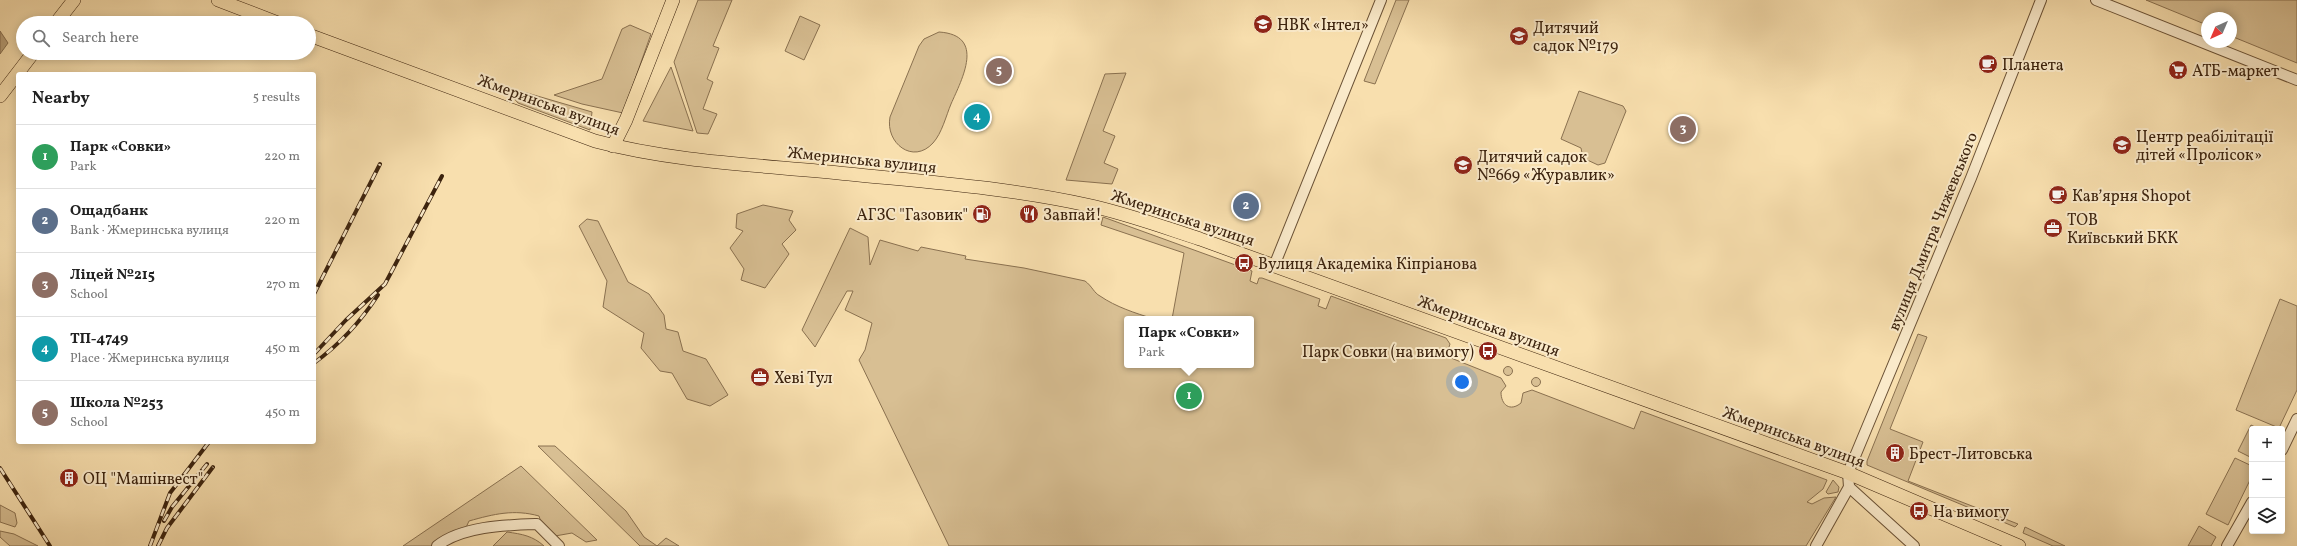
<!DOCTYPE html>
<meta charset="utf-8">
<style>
:root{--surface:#fff;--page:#f2f2f2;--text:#222;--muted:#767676;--line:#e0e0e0;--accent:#8f2418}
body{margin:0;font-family:Vollkorn,serif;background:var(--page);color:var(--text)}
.controls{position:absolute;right:12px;bottom:12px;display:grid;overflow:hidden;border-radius:4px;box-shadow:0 2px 10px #0003}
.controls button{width:36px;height:36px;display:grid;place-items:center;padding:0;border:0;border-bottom:1px solid var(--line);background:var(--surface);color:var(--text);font:20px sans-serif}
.compass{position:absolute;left:2201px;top:12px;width:36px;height:36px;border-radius:50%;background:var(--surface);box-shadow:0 2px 10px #0003;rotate:224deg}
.you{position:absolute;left:1462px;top:382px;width:14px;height:14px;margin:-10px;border:3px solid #fff;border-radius:50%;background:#1a73e8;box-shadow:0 0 0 6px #1a73e833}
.badge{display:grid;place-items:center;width:26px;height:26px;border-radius:50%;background:var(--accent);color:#fff;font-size:13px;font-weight:700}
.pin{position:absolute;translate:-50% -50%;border:2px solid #fff;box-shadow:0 1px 4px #0006}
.popup{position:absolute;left:1124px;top:316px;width:130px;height:52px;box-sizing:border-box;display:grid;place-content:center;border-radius:4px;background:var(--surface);filter:drop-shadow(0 1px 3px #0005);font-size:13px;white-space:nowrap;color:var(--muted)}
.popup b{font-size:15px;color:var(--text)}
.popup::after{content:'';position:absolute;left:50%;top:100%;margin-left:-8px;border:8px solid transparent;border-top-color:var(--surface)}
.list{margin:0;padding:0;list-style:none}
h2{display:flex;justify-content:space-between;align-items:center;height:52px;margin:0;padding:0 16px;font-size:17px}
h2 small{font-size:13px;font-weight:400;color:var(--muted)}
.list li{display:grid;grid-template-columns:26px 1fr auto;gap:12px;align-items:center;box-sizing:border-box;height:64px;padding:0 16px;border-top:1px solid var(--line)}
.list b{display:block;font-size:15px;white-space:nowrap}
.list p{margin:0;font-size:13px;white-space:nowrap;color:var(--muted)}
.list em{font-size:13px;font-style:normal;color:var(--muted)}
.icon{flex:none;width:22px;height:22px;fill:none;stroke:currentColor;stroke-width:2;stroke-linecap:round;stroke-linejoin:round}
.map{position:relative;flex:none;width:2297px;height:546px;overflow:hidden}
.search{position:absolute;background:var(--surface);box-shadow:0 2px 10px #0003;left:16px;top:16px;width:300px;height:44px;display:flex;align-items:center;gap:10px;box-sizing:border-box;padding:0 14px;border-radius:22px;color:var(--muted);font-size:15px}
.panel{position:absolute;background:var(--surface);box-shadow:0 2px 10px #0003;left:16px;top:72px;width:300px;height:372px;border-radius:4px}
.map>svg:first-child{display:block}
</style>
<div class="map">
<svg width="2297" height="546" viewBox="0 0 2297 546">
<rect width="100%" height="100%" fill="#f8dfae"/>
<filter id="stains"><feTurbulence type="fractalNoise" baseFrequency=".005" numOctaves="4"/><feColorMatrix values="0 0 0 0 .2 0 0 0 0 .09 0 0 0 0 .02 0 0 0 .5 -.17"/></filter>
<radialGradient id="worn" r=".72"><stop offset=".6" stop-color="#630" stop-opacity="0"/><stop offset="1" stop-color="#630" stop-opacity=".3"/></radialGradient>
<g fill="#d8bf93" stroke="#8a7150">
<polygon points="698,0 732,0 713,46 719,48 707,79 713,82 703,109 717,114 708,134 697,133 674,62"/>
<polygon points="1396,0 1409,0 1375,84 1364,81"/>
<polygon points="2146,0 2297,0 2297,63 2231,36 2231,18 2207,18 2207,25"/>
<polygon points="800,16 820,25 804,60 785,51"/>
<polygon points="630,25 651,34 623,113 582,104 554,95 602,79 622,29"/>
<path d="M 939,32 C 986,35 962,79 951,104 C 946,116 942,133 933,143 C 913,165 885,143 890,117 L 919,46 L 924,39 Z"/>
<polygon points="671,67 693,131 643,121"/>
<polygon points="1126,73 1103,131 1115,136 1104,163 1118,169 1112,184 1066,180 1105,74"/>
<polygon points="510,88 592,112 590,130 518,103 511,95"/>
<polygon points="1579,91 1623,106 1626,111 1605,163 1598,165 1583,158 1581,148 1561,139"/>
<polygon points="763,205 793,211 789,220 796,230 782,244 789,254 765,288 741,280 744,269 730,248 743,231 736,228 737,214"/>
<path d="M 1103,217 L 1252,271 L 1250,281 L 1257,284 L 1259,278 L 1262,278 L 1320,299 L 1318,306 L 1326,309 L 1331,296 L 1446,338 L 1450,344 L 1446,356 L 1501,378 L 1506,386 L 1501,392 C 1501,405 1510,412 1521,403 L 1523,393 L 1532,390 L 1634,429 L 1641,411 L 1827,480 L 1823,489 L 1807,502 L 1812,504 L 1824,498 L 1836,497 L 1806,546 L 949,546 L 859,360 L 865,350 L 872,323 L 845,310 L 853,291 L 847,291 L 815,347 L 802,330 L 850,228 L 868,237 L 870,265 L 880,240 L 918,251 L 921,247 L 966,256 L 965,259 L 1024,268 L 1085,281 C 1092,286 1094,293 1100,296 C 1116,307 1135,313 1154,319 L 1127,319 L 1127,365 L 1251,365 L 1251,319 L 1172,319 L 1184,253 L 1101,225 Z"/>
<polygon points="587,219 598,221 628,282 649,294 664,315 666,329 678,332 683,351 706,359 728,395 710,406 687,399 672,373 660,371 641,348 644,333 603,307 607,281 579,226"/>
<polygon points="2280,299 2297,306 2297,390 2279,428 2236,410"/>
<polygon points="1918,334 1927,337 1890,429 1923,442 1908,481 2018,524 2015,527 1867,465 1867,461"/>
<circle cx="1508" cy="371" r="4.5"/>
<circle cx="1536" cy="382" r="4.5"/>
<polygon points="2251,425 2259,429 2252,429 2252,458 2238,451"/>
<polygon points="538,446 555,446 626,511 644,537 657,546 666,538 679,546 640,546"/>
<polygon points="2235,458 2252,466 2252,476 2228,525 2206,514"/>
<path d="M 521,466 L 597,540 L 586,542 L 572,533 L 555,536 L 541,522 L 539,516 C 514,509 494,514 469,521 L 463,534 L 437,541 L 432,546 L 403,546 Z"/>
<polygon points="1833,480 1839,487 1838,492 1828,494 1826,492"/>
<polygon points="0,505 15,513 17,523 15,527 0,522"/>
<polygon points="2199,526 2216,537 2211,546 2188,546"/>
<polygon points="2025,527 2065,546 2053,546 2023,533"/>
<polygon points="0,531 14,534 38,546 10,546 0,537"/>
<path d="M 507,532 C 522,534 533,536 544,546 L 493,546 Z"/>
</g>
<polygon fill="#b89f78" stroke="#866d4e" points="0,31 8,43 0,54"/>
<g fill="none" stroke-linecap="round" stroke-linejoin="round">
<defs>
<g id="minor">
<polyline points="2096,0 2297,80"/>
<polyline points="1274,266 1381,0"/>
<polyline points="2282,450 2297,419"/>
<polyline points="1849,487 1914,546"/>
<path d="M 437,546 C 462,526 506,525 537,524 L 559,546"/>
<polyline points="1816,546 1849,487 1848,473 1971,178 2041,0"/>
<polyline points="2227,546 2252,502"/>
</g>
<g id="major">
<polyline points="218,0 278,23"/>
<polyline points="56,23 74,0"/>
<path d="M 309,35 L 595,141 C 678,163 764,165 849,174 C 928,182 1010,188 1087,205 C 1125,213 1163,227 1200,239 L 1848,473 L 2019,546"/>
<polyline points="0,96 33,53"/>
<polyline points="613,146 626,120 673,0"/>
</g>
</defs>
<use href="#minor" stroke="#6b5236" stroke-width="12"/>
<use href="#major" stroke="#3c230e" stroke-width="14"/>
<use href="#minor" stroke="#faeaca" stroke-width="10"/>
<use href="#major" stroke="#f8dfae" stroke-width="13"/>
<defs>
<g id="rail">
<polyline points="314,294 380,164"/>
<polyline points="314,354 346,320 385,284 442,176"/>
<path d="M 314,363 C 339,345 361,321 378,295"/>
<polyline points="0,468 50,546"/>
<polyline points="164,521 172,507 207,464"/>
<polyline points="150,546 170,493 209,442"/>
<polyline points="158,546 167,528 213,467"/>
</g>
</defs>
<use href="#rail" stroke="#3c230e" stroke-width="4"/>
<use href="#rail" stroke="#faeaca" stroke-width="2.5" stroke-dasharray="8" stroke-linecap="butt"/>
</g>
<defs>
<symbol id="school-disc" viewBox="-11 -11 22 22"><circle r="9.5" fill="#8f2418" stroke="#faeaca"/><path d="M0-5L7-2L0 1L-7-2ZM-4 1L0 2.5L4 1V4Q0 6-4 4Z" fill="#fff"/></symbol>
<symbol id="cafe-disc" viewBox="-11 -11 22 22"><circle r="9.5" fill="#8f2418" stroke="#faeaca"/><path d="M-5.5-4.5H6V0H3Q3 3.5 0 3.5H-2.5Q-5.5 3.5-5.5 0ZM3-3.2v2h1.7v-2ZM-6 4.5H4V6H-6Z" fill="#fff"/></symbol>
<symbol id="supermarket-disc" viewBox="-11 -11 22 22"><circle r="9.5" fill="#8f2418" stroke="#faeaca"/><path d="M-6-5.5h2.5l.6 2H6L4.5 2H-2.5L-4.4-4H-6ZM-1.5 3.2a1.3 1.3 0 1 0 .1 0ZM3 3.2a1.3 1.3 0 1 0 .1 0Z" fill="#fff"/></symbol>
<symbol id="fuel-disc" viewBox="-11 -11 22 22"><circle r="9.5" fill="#8f2418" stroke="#faeaca"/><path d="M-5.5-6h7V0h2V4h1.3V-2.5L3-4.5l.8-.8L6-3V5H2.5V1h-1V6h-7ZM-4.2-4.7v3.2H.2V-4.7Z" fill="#fff"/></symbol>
<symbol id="restaurant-disc" viewBox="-11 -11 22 22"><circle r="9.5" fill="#8f2418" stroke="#faeaca"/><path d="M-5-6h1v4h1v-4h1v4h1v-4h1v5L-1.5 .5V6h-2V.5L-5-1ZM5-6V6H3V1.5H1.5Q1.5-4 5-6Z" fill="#fff"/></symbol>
<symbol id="office-disc" viewBox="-11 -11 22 22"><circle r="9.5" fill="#8f2418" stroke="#faeaca"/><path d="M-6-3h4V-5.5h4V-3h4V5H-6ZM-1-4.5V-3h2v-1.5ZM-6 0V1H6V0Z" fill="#fff"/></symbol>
<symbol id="bus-disc" viewBox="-11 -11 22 22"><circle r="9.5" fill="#8f2418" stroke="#faeaca"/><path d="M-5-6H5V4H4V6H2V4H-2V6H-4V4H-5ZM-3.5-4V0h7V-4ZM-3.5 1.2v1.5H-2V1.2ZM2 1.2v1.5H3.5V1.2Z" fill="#fff"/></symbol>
<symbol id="building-disc" viewBox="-11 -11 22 22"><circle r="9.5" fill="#8f2418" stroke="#faeaca"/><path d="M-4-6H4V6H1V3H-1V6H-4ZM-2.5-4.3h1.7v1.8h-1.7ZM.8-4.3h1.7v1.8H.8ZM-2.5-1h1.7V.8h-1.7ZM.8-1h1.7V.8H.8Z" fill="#fff"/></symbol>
</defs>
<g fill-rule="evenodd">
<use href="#school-disc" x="1252" y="13" width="22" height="22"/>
<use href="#school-disc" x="1508" y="25" width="22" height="22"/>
<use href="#cafe-disc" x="1977" y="53" width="22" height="22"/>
<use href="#supermarket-disc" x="2167" y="59" width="22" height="22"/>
<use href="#school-disc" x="2111" y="134" width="22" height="22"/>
<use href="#school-disc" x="1452" y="154" width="22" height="22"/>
<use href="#cafe-disc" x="2047" y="184" width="22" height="22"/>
<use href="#fuel-disc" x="971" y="203" width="22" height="22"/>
<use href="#restaurant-disc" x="1018" y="203" width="22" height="22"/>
<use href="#office-disc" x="2042" y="217" width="22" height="22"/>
<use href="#bus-disc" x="1233" y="252" width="22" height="22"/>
<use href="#bus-disc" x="1477" y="340" width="22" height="22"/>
<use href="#office-disc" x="749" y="366" width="22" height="22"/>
<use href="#building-disc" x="1884" y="442" width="22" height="22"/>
<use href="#building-disc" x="58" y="467" width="22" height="22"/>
<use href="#bus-disc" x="1908" y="500" width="22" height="22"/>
</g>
<g text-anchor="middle" stroke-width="4" stroke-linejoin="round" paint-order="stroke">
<g font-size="16" fill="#3c230e" stroke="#faeaca" text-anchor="start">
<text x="1277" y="30">НВК «Інтел»</text>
<text x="1533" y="33">Дитячий<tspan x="1533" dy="18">садок №179</tspan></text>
<text x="2002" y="70">Планета</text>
<text x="2192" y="76">АТБ-маркет</text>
<text x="2136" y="142">Центр реабілітації<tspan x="2136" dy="18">дітей «Пролісок»</tspan></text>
<text x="1477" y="162">Дитячий садок<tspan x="1477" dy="18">№669 «Журавлик»</tspan></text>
<text x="2072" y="201">Кавʼярня Shopot</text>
<text x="968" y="220" text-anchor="end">АГЗС "Газовик"</text>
<text x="1043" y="220">Завпай!</text>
<text x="2067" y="225">ТОВ<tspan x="2067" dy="18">Київський БКК</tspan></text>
<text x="1258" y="269">Вулиця Академіка Кіпріанова</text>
<text x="1474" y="357" text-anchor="end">Парк Совки (на вимогу)</text>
<text x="774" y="383">Хеві Тул</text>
<text x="1909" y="459">Брест-Литовська</text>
<text x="83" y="484">ОЦ "Машінвест"</text>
<text x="1933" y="517">На вимогу</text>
</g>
<g font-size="16" fill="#3c230e" stroke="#faeaca">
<text transform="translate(549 104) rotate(20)" y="6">Жмеринська вулиця</text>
<text transform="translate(862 159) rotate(6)" y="6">Жмеринська вулиця</text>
<text transform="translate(1183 217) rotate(18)" y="6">Жмеринська вулиця</text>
<text transform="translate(1932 231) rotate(-68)" y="6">вулиця Дмитра Чижевського</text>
<text transform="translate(1489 325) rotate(20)" y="6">Жмеринська вулиця</text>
<text transform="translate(1794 436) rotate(20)" y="6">Жмеринська вулиця</text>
</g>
</g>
<rect width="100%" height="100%" filter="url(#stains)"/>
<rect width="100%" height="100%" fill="url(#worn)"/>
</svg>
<div class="controls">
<button>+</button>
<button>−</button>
<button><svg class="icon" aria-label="layers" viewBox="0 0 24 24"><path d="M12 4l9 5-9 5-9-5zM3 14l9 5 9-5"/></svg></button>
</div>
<svg class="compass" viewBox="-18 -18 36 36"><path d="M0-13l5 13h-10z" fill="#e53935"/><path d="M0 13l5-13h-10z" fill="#767676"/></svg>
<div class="you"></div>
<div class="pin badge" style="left:1189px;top:396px;background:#2e9e5b">1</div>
<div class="popup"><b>Парк «Совки»</b>Park</div>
<div class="pin badge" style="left:1246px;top:206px;background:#5c6f8a">2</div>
<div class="pin badge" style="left:1683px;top:129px;background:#8d6e63">3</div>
<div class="pin badge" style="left:977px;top:117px;background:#0f9aa8">4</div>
<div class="pin badge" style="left:999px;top:71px;background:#8d6e63">5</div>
<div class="search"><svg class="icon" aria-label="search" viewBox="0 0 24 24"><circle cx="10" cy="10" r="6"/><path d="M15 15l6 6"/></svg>Search here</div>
<section class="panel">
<h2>Nearby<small>5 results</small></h2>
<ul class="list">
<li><span class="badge" style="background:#2e9e5b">1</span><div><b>Парк «Совки»</b><p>Park</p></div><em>220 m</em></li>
<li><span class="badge" style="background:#5c6f8a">2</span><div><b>Ощадбанк</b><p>Bank · Жмеринська вулиця</p></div><em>220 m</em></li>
<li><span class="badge" style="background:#8d6e63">3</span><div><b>Ліцей №215</b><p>School</p></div><em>270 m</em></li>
<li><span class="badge" style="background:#0f9aa8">4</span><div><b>ТП-4749</b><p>Place · Жмеринська вулиця</p></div><em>450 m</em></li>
<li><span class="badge" style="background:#8d6e63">5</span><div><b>Школа №253</b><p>School</p></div><em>450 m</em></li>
</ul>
</section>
</div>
